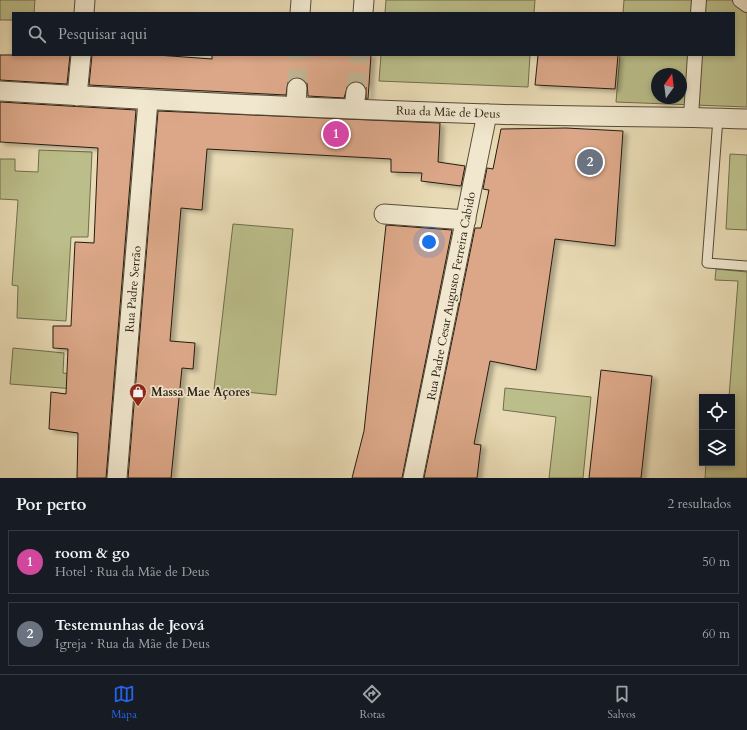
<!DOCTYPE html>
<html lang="pt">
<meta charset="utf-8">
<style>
:root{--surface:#171b24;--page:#20242c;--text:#f1f3f6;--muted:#9ea1a6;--line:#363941;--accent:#2563eb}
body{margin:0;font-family:Cardo,serif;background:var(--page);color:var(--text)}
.controls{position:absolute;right:12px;bottom:12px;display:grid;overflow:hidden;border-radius:0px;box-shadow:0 2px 6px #0003}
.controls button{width:36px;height:36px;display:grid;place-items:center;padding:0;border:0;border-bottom:1px solid var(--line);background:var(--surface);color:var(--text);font:20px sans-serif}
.compass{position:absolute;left:651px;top:68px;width:36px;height:36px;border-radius:50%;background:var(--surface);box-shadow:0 2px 6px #0003;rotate:14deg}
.you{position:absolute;left:429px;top:242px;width:14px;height:14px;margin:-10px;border:3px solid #fff;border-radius:50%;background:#1a73e8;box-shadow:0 0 0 6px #1a73e833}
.badge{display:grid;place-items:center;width:26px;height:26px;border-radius:50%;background:var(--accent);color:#fff;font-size:13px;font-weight:700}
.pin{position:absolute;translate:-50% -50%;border:2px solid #fff;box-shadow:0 1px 4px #0006}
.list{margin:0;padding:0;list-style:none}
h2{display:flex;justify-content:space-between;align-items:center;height:52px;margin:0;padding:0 16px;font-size:17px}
h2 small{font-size:13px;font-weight:400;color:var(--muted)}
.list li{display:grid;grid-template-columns:26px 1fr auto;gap:12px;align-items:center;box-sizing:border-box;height:64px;margin:0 8px 8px;padding:0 8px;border:1px solid var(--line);border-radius:0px}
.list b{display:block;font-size:15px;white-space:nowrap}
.list p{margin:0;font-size:13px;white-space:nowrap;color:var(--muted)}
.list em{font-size:13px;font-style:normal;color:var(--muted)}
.icon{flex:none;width:22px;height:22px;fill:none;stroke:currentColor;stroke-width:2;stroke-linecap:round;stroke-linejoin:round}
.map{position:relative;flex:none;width:747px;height:478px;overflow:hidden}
.search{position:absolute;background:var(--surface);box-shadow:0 2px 6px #0003;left:12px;right:12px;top:12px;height:44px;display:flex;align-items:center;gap:10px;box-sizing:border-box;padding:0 14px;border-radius:0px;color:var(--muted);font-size:15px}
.sheet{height:196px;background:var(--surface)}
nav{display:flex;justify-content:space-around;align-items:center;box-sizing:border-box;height:56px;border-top:1px solid var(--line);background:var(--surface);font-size:11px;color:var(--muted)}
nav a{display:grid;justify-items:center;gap:2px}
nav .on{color:var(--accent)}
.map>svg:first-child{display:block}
</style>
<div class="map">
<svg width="747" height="478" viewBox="0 0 747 478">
<defs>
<filter id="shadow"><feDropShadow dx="4.5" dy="2.5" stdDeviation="2" flood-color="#0004"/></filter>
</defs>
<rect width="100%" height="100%" fill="#e8dab4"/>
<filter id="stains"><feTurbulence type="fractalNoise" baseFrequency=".005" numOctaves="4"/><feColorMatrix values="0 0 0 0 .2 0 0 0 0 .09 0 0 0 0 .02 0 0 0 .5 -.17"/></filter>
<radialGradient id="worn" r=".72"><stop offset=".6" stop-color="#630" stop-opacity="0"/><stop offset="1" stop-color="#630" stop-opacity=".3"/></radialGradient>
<g fill="#bbbe8a" stroke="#706d4d" fill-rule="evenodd">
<polygon points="0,0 35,0 34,13 13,13 13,20 0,20"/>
<polygon points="386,0 535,0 534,13 385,13"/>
<path d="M 624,0 L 747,0 L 747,107 L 616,102 L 620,55 L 734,55 L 734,13 L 623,13 ZM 657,74 L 681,74 L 681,98 L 657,98 Z"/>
<polygon points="381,55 530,55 528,87 379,81"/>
<polygon points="39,150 92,152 88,237 71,237 66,321 17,318 18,286 12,285 18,200 0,199 0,159 15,159 15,171 38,172"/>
<polygon points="730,154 747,155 747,230 726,229"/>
<polygon points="233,224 293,229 276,395 214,389"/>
<polygon points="716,269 747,272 747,478 705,478 706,464 723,465 724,463 732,463 732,397 729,397 738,281 715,280"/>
<polygon points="13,348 64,353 63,373 88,376 88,390 10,384"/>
<polygon points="505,388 591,397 583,478 549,478 556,417 503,410"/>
</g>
<g fill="#dba788" stroke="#261c10" filter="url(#shadow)">
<polygon points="0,55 70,55 67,84 0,80"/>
<polygon points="92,55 157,55 212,59 212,55 371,55 368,99 366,99 366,87 362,83 357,81 348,85 344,98 308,96 307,83 303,79 297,77 292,78 288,82 286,95 89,85"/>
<polygon points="538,55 618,55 615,89 535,85"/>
<polygon points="0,102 136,110 106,478 77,478 78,433 49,429 51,392 66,394 68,349 53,348 53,326 71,326 75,242 94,243 98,148 0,142"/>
<polygon points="158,111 440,123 438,162 465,166 461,186 421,181 422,173 391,172 391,159 207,149 202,210 181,208 170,341 195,343 193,369 182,368 171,478 128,478"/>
<polygon points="566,128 623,131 615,246 555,239 536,370 490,361 474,444 481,445 477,478 424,478 475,228 481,228 489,190 483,189 487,168 493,169 501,129"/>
<polygon points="386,225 452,230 402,478 352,478 364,431"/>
<polygon points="601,370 652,376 641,478 589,478"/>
</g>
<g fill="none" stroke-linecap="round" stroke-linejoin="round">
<g stroke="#c1b493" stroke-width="19" stroke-dasharray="19 10" stroke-linecap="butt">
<polyline points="297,88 298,55"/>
<polyline points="356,92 359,55"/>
</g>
<defs>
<polyline id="service" points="718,118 707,263 747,266"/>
<g id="pedestrian">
<polyline points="740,0 747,5"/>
<polyline points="698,13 699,0"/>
<polyline points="691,116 695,55"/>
</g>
<g id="minor">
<polyline points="84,13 85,0"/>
<polyline points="300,13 301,0"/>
<polyline points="363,13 364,0"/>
<path d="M 0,91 C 162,101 325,109 488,114 C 574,117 661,116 747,119"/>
<polyline points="77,96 81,55"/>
<polyline points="296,106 297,88"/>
<polyline points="354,108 356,92"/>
<polyline points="384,214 466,220"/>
<polyline points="117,478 148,101"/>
<polyline points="413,478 487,114"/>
</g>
</defs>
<use href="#service" stroke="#564c39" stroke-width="11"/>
<use href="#pedestrian" stroke="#564c39" stroke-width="16"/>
<use href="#minor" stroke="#564c39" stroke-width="21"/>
<use href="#service" stroke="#f0e7ce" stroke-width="9"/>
<use href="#pedestrian" stroke="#f0e7ce" stroke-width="14"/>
<use href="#minor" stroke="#f0e7ce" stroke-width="19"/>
</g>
<defs>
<symbol id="shop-pin" viewBox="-11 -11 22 30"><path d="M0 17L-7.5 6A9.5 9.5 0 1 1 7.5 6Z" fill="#8f2418" stroke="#f0e7ce"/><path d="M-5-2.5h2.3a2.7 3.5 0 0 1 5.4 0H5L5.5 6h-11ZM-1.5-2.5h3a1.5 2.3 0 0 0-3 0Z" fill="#fff"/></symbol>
</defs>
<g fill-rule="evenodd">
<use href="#shop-pin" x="128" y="382" width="20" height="27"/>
</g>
<g text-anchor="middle" stroke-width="3.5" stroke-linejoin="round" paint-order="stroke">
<g font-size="12" fill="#261c10" stroke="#f0e7ce">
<text transform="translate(448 112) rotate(2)" y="4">Rua da Mãe de Deus</text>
<text transform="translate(133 289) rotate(-85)" y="4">Rua Padre Serrão</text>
<text transform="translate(451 296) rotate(-79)" y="4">Rua Padre Cesar Augusto Ferreira Cabido</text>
</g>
<g font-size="12" font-weight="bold" fill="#261c10" stroke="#f0e7ce" text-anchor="start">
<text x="151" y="396">Massa Mae Açores</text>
</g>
</g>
<rect width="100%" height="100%" filter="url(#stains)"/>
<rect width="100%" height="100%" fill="url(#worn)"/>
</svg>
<div class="controls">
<button><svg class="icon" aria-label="locate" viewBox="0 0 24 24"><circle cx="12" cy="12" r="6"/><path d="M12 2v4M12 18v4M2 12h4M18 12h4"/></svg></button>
<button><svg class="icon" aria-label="layers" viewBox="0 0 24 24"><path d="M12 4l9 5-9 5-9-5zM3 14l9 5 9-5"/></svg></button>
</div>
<svg class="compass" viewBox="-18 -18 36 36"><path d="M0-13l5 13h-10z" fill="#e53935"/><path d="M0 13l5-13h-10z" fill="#9ea1a6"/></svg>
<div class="you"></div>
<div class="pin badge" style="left:336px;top:134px;background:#d1479c">1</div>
<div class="pin badge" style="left:590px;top:162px;background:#6b7280">2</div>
<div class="search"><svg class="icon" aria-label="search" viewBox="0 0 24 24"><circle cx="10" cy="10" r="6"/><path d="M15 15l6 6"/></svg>Pesquisar aqui</div>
</div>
<section class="sheet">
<h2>Por perto<small>2 resultados</small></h2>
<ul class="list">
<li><span class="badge" style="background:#d1479c">1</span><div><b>room &amp; go</b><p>Hotel · Rua da Mãe de Deus</p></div><em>50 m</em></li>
<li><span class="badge" style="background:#6b7280">2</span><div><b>Testemunhas de Jeová</b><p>Igreja · Rua da Mãe de Deus</p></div><em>60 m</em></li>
</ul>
</section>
<nav>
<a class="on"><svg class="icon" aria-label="map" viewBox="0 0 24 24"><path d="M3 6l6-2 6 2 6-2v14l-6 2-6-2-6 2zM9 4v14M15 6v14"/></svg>Mapa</a>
<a><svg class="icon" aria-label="directions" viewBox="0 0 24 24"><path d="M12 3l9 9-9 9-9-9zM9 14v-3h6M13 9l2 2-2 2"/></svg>Rotas</a>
<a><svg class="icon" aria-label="saved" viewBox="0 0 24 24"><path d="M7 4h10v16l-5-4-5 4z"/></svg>Salvos</a>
</nav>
